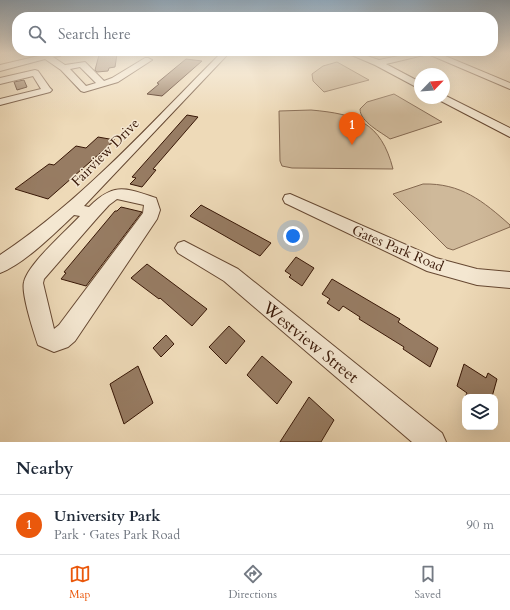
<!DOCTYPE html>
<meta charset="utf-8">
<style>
:root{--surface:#fff;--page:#f2f2f3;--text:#1f2937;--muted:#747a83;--line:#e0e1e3;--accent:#ea580c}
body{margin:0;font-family:Cardo,serif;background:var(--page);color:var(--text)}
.controls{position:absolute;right:12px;bottom:12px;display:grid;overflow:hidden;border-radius:8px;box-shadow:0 4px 16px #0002}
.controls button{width:36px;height:36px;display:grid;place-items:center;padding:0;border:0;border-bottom:1px solid var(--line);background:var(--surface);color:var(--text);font:20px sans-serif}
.compass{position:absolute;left:414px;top:68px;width:36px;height:36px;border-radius:50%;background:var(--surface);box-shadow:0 4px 16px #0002;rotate:65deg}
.you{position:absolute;left:293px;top:236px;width:14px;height:14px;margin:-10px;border:3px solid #fff;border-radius:50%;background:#1a73e8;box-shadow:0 0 0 6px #1a73e833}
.badge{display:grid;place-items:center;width:26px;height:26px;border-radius:50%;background:var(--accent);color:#fff;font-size:13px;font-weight:700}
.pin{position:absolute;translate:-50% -33px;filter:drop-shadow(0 1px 2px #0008)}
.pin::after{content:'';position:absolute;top:21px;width:14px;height:12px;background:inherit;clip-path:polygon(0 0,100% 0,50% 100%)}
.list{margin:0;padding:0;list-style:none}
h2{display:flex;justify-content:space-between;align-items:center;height:52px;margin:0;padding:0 16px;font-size:17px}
h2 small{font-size:13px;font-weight:400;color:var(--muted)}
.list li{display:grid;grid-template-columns:26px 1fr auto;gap:12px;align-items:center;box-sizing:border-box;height:60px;padding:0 16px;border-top:1px solid var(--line)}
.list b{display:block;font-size:15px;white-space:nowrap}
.list p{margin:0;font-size:13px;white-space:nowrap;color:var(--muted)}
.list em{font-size:13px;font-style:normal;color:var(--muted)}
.icon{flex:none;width:22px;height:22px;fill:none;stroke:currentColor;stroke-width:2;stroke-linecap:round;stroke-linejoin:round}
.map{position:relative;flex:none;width:510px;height:442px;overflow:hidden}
.search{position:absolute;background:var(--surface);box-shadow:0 4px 16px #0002;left:12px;right:12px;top:12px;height:44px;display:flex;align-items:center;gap:10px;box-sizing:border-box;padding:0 14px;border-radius:16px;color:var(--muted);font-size:15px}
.sheet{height:112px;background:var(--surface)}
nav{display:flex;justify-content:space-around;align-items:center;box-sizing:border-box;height:56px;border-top:1px solid var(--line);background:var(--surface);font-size:11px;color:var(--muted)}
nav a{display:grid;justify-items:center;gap:2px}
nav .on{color:var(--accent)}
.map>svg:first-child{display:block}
</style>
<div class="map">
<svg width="510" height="442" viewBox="0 0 510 442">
<rect width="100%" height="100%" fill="#eedab8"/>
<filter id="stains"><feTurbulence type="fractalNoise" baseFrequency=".005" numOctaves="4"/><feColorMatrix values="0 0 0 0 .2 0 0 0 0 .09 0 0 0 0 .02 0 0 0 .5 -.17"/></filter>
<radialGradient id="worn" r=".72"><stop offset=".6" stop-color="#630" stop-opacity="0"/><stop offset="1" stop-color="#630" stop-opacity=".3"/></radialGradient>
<g fill="#cfb99a" stroke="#846850">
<polygon points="337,62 369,80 324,92 313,81 312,74 323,66"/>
<path d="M 394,94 L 442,122 L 390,139 C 381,132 360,122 360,109 L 367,102 Z"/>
<path d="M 311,110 C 356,114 381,122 393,169 L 292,168 L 282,166 L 280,161 L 279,111 Z"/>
<path d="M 423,184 C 461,183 483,201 510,225 L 510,227 L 453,250 L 447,248 L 393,194 Z"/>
</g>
<g fill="#977c63" stroke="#381706">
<polygon points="117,54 115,67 109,68 108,71 97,72 95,70 99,55"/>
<polygon points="186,59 202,61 162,96 147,94 159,84 157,83"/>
<polygon points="24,80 27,87 17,90 14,82"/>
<polygon points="187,115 198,117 153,169 156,170 142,187 130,184 136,178 132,177"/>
<polygon points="98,137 115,140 48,199 15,189 49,164 54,165 76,146 86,148"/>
<polygon points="201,205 238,225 271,243 260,256 190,216"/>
<polygon points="121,207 142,212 86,286 61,279 66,273 64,272 115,211 117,211"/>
<polygon points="296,257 314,268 302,286 289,277 291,275 285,271"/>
<polygon points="147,264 207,309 192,326 160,298 159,299 131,278"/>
<polygon points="332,279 400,319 398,322 438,348 430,367 403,349 404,347 359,319 360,317 343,306 339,311 327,303 330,299 322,294"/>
<polygon points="229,326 245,341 226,364 209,347"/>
<polygon points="166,335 174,344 161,357 153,348"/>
<polygon points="262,356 292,382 277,404 247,375"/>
<polygon points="464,364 486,378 488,373 497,379 492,397 465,397 467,393 457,386"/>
<polygon points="138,366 153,403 124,424 110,384"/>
<polygon points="309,397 334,420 321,442 280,442"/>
</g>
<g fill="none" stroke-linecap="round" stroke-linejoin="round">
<defs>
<g id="minor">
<path d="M 51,53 L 60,53 L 60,56 L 53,57 L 65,65 L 85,62 L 104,81 L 112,78 L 145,58 L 148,58 L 152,60 L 118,82 L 84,92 L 81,91 L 61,70 L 45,59 L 0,71 L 0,65 ZM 80,67 L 96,83 L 86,86 L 70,69 Z"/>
<path d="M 221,53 L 229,53 L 84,206 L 89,207 C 114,182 125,188 156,198 L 160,210 L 157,219 L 75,341 L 68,347 L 54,352 L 38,345 C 34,333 21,293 24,282 C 28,264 66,231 80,216 L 74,215 C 55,233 24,264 0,273 L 0,255 C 83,200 151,123 221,53 ZM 117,199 L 144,205 L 143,213 L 59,325 L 54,329 L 43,283 L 44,279 L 98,217 L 109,205 Z"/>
<polygon points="347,53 358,53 379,60 413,53 438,53 510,83 510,89 428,54 386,64 420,82 420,89 375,65"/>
<polygon points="35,70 38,71 50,88 52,90 50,92 0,105 0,99 41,89 33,76 0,84 0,78"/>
<polygon points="444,95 510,128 510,137 439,100 438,98 444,98"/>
<polygon points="290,194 436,258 477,269 510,272 510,288 477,285 427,271 285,203 283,199 285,195"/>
<polygon points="184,241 238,269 442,433 446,442 412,442 224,281 178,253 175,248 178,243"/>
</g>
</defs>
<use href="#minor" stroke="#664832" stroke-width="2"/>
<use href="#minor" fill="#f4e7d1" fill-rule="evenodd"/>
</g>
<linearGradient id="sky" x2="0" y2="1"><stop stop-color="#91a9bc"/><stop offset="0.46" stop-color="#f7eedf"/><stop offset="1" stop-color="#f7eedf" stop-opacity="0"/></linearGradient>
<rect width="510" height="115" fill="url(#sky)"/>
<g text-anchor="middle" stroke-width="3" stroke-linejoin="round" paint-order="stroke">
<g font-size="14" fill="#381706" stroke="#f4e7d1">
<text transform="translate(105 152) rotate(-45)" y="5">Fairview Drive</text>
<text transform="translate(398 248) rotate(23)" y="5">Gates Park Road</text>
</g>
<g font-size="17" fill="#381706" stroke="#f4e7d1">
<text transform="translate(311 342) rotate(39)" y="6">Westview Street</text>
</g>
</g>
<rect width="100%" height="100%" filter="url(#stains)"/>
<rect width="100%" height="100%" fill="url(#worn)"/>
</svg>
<div class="controls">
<button><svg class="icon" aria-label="layers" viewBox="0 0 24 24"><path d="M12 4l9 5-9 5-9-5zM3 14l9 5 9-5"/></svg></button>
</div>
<svg class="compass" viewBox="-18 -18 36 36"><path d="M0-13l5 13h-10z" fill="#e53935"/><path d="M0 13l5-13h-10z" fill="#747a83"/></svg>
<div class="you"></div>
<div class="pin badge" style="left:352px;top:145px">1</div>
<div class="search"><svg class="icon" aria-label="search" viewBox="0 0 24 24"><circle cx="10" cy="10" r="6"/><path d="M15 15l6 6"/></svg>Search here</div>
</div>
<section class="sheet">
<h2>Nearby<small></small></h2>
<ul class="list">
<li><span class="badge">1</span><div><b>University Park</b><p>Park · Gates Park Road</p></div><em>90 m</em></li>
</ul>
</section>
<nav>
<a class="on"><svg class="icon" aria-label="map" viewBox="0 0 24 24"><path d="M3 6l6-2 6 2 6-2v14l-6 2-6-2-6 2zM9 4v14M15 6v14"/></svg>Map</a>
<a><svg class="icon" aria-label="directions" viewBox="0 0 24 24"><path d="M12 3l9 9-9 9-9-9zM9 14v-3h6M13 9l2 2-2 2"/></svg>Directions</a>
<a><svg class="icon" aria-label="saved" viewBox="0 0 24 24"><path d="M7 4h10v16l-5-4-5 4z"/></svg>Saved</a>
</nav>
